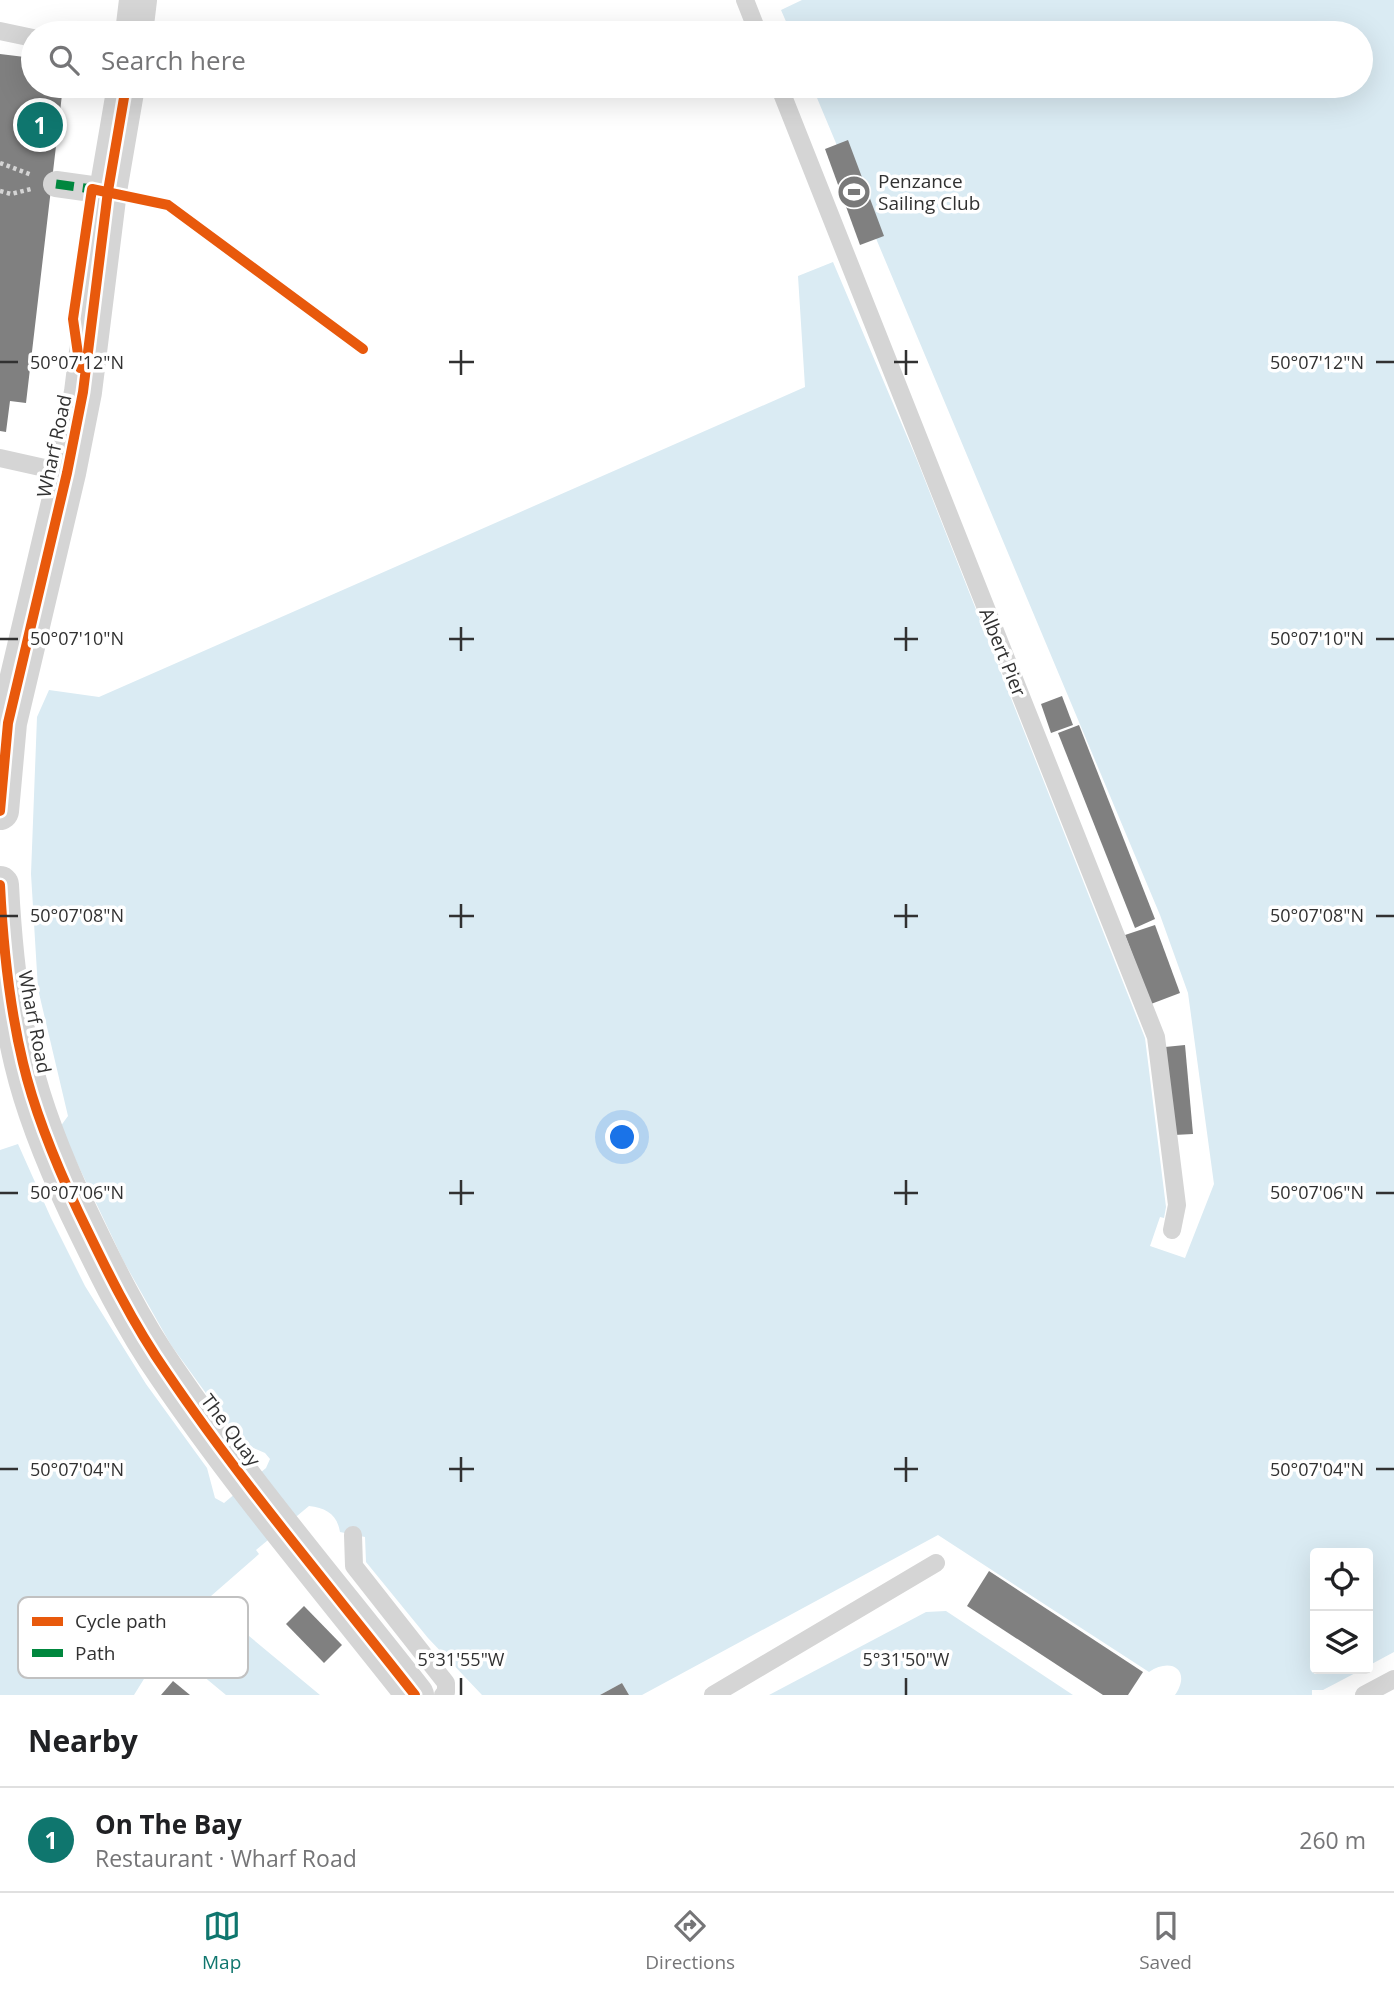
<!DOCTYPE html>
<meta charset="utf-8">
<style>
:root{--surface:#fff;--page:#f6f6f6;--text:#202124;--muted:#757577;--line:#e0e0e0;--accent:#0f766e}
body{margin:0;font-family:"Open Sans",sans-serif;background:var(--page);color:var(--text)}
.controls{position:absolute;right:21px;bottom:21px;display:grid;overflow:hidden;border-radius:7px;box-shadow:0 7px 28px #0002}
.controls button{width:63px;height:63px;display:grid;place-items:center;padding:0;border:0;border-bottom:2px solid var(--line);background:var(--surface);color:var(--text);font:35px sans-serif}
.you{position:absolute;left:623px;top:1138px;width:24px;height:24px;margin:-18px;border:5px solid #fff;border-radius:50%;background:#1a73e8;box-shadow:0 0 0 10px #1a73e833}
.badge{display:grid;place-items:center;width:46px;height:46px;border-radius:50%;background:var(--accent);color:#fff;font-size:23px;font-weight:700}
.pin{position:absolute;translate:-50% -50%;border:4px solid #fff;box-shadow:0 2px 7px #0006}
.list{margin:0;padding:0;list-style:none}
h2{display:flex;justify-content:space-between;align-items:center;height:91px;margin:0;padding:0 28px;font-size:30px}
h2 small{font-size:23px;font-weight:400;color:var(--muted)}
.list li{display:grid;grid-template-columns:46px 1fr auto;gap:21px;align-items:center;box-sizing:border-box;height:105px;padding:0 28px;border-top:2px solid var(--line)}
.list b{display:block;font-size:26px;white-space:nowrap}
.list p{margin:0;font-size:23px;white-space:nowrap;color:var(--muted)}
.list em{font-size:23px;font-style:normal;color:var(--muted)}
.icon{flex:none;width:38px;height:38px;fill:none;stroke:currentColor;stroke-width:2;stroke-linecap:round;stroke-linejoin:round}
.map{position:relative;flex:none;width:1394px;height:1695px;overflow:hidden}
.search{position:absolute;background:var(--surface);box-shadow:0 7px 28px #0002;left:21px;right:21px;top:21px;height:77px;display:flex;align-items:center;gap:18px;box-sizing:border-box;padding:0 24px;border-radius:38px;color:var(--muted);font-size:26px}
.sheet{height:196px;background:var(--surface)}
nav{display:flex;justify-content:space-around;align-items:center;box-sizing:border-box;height:98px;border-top:2px solid var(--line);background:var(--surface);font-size:19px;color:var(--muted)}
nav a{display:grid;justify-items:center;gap:4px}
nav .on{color:var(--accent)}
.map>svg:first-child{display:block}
</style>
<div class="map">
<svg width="1394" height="1695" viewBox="0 0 1394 1695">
<rect width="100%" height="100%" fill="#fff"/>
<g fill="#daebf3">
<path d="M 802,0 L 1394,0 L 1394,1652 L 1368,1666 L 1368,1553 L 1315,1553 L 1315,1669 L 1363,1669 L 1323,1690 L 1312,1690 L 1312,1695 L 1175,1695 C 1192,1670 1171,1657 1149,1672 L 938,1535 L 642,1695 L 629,1695 L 622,1683 L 600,1695 L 482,1695 L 428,1638 L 366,1562 L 365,1537 L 340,1532 C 337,1514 326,1508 309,1506 L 256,1550 L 259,1554 L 211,1596 L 214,1607 L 320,1695 L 226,1695 L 191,1666 C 176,1668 164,1664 152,1666 L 134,1695 L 0,1695 L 0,1150 L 18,1144 L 51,1218 L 85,1286 L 146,1384 L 207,1468 L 215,1498 L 224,1503 L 266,1468 L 270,1459 L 265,1453 L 242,1443 L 171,1345 L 124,1262 L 60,1127 L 68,1116 L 38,989 L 31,874 L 37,717 L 49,690 L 99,697 L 805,387 L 798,276 L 833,262 L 917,460 L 1145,1038 L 1166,1207 L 1164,1218 L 1160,1217 L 1150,1246 L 1185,1258 L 1214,1184 L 1188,993 L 1160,915 L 812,86 L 1361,86 L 1361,33 L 791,33 L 781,10 Z"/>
<polygon points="946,1611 1073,1695 769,1695 926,1612"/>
</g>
<g fill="#808080">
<polygon points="0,54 33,58 33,86 63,86 26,403 10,401 6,432 0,431"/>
<polygon points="848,140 884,236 860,245 825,149"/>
<polygon points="1062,696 1073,725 1051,733 1041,704"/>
<polygon points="1079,725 1155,919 1135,928 1058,733"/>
<polygon points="1155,925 1180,993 1151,1004 1125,935"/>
<polygon points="1185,1045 1193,1134 1174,1135 1165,1047"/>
<polygon points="989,1571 1143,1672 1128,1695 1103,1695 967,1606"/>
<polygon points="304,1606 342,1645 324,1663 286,1624"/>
<polygon points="173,1681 190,1695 161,1695"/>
<polygon points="622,1683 629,1695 600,1695"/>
</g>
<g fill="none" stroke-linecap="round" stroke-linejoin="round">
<g stroke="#d5d5d5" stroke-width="4.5" stroke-dasharray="3.5 3.5" stroke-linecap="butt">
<polyline points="0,163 32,175"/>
<polyline points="0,191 11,194 31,189"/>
</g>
<g stroke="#d5d5d5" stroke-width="18">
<polyline points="745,0 758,33"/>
<polyline points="0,31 33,38"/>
<polyline points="779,86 1156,1037 1177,1205 1172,1230"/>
<polyline points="0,458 67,473"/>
<polyline points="353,1535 354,1566 446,1683 446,1692 443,1695"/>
<polyline points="713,1695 936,1563"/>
<polyline points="1364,1695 1394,1679"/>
</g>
<polyline stroke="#d5d5d5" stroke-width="26" points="56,184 92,189"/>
<g stroke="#d5d5d5" stroke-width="38">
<polyline points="134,33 138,0"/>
<polyline points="0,811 8,723 67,473 83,392 108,191 126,86"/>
<path d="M 0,885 C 3,945 9,1005 23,1063 C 35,1114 56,1164 78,1211 C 105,1267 132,1323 167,1373 C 243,1485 332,1589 415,1695"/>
</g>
<polyline stroke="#00873e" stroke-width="9" stroke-dasharray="18 9" stroke-linecap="butt" points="56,184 92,189"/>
<defs>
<g id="cycleway">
<polyline points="80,368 73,319 92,189 168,205 363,349"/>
<polyline points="0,811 8,723 67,473 83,392 108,191 126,86"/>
<path d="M 0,885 C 3,945 9,1005 23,1063 C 35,1114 56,1164 78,1211 C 105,1267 132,1323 167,1373 C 243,1485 332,1589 415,1695"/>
</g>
</defs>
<use href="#cycleway" stroke="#fff" stroke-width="15"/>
<use href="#cycleway" stroke="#e8590c" stroke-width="10"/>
</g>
<path fill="none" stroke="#313131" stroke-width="2.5" d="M 461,350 L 461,375M 906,350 L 906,375M 0,362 L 18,362M 449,362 L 474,362M 894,362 L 918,362M 1376,362 L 1394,362M 461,627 L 461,651M 906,627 L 906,651M 0,639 L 18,639M 449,639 L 474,639M 894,639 L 918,639M 1376,639 L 1394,639M 461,904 L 461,928M 906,904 L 906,928M 0,916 L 18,916M 449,916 L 474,916M 894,916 L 918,916M 1376,916 L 1394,916M 461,1180 L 461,1205M 906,1180 L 906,1205M 0,1193 L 18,1193M 449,1193 L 474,1193M 894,1193 L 918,1193M 1376,1193 L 1394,1193M 461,1457 L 461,1482M 906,1457 L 906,1482M 0,1469 L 18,1469M 449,1469 L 474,1469M 894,1469 L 918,1469M 1376,1469 L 1394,1469M 461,1678 L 461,1695M 906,1678 L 906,1695"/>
<defs>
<symbol id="stadium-disc" viewBox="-11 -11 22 22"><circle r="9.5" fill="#797979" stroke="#fff"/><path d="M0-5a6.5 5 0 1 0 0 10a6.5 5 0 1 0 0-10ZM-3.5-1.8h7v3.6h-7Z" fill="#fff"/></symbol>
</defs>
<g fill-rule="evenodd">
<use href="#stadium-disc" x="835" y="173" width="38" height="38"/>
</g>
<g text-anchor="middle" stroke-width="7" stroke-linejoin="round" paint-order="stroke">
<g font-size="19" fill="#313131" stroke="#fff" text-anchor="start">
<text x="878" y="188">Penzance<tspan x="878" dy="22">Sailing Club</tspan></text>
</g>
<g font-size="19" fill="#313131" stroke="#fff">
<text transform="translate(54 446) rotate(-78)" y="7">Wharf Road</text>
<text transform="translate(1003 652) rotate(68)" y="7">Albert Pier</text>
<text transform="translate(35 1022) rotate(79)" y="7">Wharf Road</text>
<text transform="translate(231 1430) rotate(53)" y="7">The Quay</text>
</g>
</g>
<rect x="18" y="1597" width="230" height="81" rx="10" fill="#fff" stroke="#c1c1c1" stroke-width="2"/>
<rect x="32" y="1617" width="31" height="9" fill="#e8590c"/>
<rect x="32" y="1649" width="31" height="8" fill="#00873e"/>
<g font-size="19" fill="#313131">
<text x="75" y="1628">Cycle path</text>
<text x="75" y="1660">Path</text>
</g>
<g font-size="18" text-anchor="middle" fill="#313131" stroke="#fff" stroke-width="7" stroke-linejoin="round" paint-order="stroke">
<text x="77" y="369">50°07'12"N</text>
<text x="1317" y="369">50°07'12"N</text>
<text x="77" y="645">50°07'10"N</text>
<text x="1317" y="645">50°07'10"N</text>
<text x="77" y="922">50°07'08"N</text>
<text x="1317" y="922">50°07'08"N</text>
<text x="77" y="1199">50°07'06"N</text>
<text x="1317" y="1199">50°07'06"N</text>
<text x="77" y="1476">50°07'04"N</text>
<text x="1317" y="1476">50°07'04"N</text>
<text x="461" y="1666">5°31'55"W</text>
<text x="906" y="1666">5°31'50"W</text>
</g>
</svg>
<div class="controls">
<button><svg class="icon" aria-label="locate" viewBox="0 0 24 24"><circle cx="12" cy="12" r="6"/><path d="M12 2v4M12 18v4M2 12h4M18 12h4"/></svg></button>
<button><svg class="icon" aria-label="layers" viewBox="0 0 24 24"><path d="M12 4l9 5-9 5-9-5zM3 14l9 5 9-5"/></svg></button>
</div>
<div class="you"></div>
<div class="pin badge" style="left:40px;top:125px">1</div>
<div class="search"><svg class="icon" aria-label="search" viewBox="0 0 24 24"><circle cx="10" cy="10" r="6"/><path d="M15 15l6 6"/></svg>Search here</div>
</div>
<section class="sheet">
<h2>Nearby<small></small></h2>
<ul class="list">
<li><span class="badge">1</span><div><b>On The Bay</b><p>Restaurant · Wharf Road</p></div><em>260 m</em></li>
</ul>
</section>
<nav>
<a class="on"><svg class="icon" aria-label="map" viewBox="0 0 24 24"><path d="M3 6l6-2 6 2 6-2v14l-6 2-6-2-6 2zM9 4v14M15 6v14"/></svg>Map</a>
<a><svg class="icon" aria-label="directions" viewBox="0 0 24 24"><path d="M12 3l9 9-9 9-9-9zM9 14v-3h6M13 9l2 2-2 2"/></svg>Directions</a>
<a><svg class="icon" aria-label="saved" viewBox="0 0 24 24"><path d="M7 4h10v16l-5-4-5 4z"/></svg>Saved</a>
</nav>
